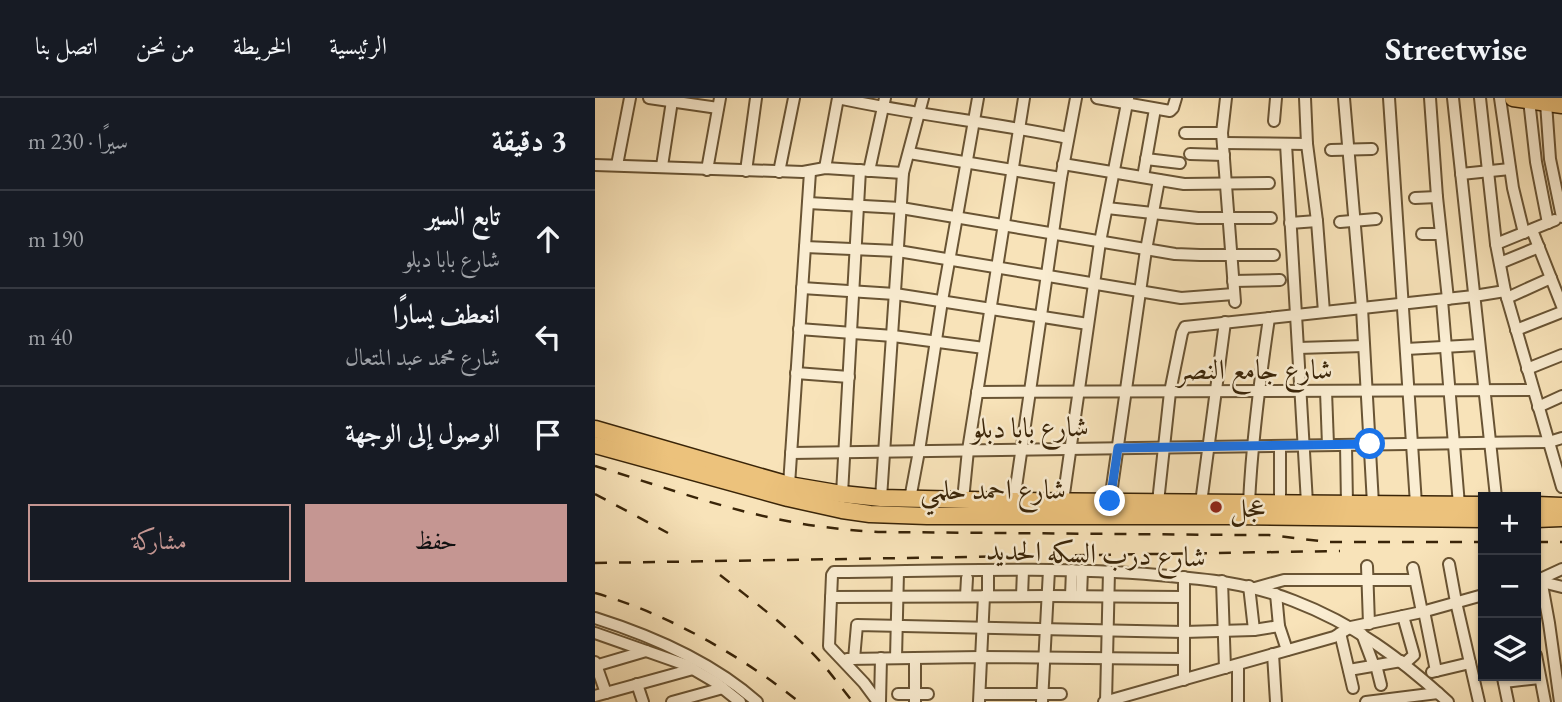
<!DOCTYPE html>
<html lang="ar">
<meta charset="utf-8">
<style>
:root{--surface:#171b24;--page:#242831;--text:#f1f3f6;--muted:#9ea1a6;--line:#363941;--accent:#c59692}
body{margin:0;font-family:"EB Garamond",Amiri,serif;background:var(--page);color:var(--text);direction:rtl}
.controls{position:absolute;right:21px;bottom:21px;display:grid;overflow:hidden;border-radius:0px;box-shadow:0 2px 5px #0004}
.controls button{width:63px;height:63px;display:grid;place-items:center;padding:0;border:0;border-bottom:2px solid var(--line);background:var(--surface);color:var(--text);font:35px sans-serif}
.stop{position:absolute;width:21px;height:21px;margin:-16px;border:5px solid #1a73e8;border-radius:50%;background:#fff}
.stop.end{background:#1a73e8;border-color:#fff;box-shadow:0 2px 7px #0008}
.list{margin:0;padding:0;list-style:none}
h2{display:flex;justify-content:space-between;align-items:center;height:91px;margin:0;padding:0 28px;font-size:30px}
h2 small{font-size:23px;font-weight:400;color:var(--muted)}
.list li{display:grid;grid-template-columns:46px 1fr auto;gap:21px;align-items:center;box-sizing:border-box;height:98px;padding:0 28px;border-top:2px solid var(--line)}
.list b{display:block;font-size:26px;white-space:nowrap}
.list p{margin:0;font-size:23px;white-space:nowrap;color:var(--muted)}
.list em{font-size:23px;font-style:normal;color:var(--muted)}
.actions{display:flex;gap:14px;padding:21px 28px}
.actions a{flex:1;padding:16px 0;border:2px solid var(--accent);border-radius:0px;text-align:center;font-size:24px;color:var(--accent)}
.actions .main{background:var(--accent);color:#111}
.icon{flex:none;width:38px;height:38px;fill:none;stroke:currentColor;stroke-width:2;stroke-linecap:round;stroke-linejoin:round}
.map{position:relative;flex:none;width:967px;height:604px;overflow:hidden;direction:ltr}
header{display:flex;align-items:center;gap:42px;box-sizing:border-box;height:98px;padding:0 35px;background:var(--surface);border-bottom:2px solid var(--line)}
header strong{font-size:33px}
nav{display:flex;gap:38px;margin-inline-start:auto;font-size:24px}
main{display:flex}
aside{flex:1;background:var(--surface)}
.map>svg:first-child{display:block}
</style>
<header>
<strong>Streetwise</strong>
<nav><a>الرئيسية</a><a>الخريطة</a><a>من نحن</a><a>اتصل بنا</a></nav>
</header>
<main>
<div class="map">
<svg width="967" height="604" viewBox="0 0 967 604">
<rect width="100%" height="100%" fill="#f8e3b9"/>
<filter id="stains"><feTurbulence type="fractalNoise" baseFrequency=".00286" numOctaves="4"/><feColorMatrix values="0 0 0 0 .2 0 0 0 0 .09 0 0 0 0 .02 0 0 0 .5 -.17"/></filter>
<radialGradient id="worn" r=".72"><stop offset=".6" stop-color="#630" stop-opacity="0"/><stop offset="1" stop-color="#630" stop-opacity=".3"/></radialGradient>
<g fill="none" stroke-linecap="round" stroke-linejoin="round">
<defs>
<g id="minor">
<polyline points="54,0 123,10"/>
<polyline points="502,0 575,13 578,10 581,0"/>
<polyline points="631,0 627,35 640,204"/>
<polyline points="710,0 712,46 722,123 729,214"/>
<polyline points="749,0 767,210 778,406"/>
<polyline points="794,0 821,406"/>
<polyline points="835,0 842,99 853,201"/>
<polyline points="858,0 901,399"/>
<polyline points="885,0 901,146 910,193 967,389"/>
<polyline points="905,0 918,90 929,135"/>
<polyline points="934,2 941,64 953,125"/>
<polyline points="951,5 955,61 967,119"/>
<polyline points="679,23 681,0"/>
<polyline points="590,35 627,35"/>
<polyline points="628,45 712,46"/>
<polyline points="691,46 712,405"/>
<polyline points="736,52 777,51"/>
<polyline points="314,55 466,80"/>
<polyline points="595,56 629,57"/>
<polyline points="551,61 585,65"/>
<polyline points="468,66 589,86 674,85"/>
<polyline points="0,67 208,74 230,70 308,75"/>
<polyline points="22,67 35,0"/>
<polyline points="67,68 77,3"/>
<path d="M 230,70 L 243,0 C 319,17 397,24 473,40"/>
<polyline points="112,72 125,0"/>
<polyline points="151,73 161,0"/>
<polyline points="274,73 290,0"/>
<polyline points="184,74 199,0"/>
<polyline points="866,76 915,71"/>
<polyline points="548,79 560,11"/>
<polyline points="820,100 842,99"/>
<polyline points="213,105 306,110 580,156 605,157 679,157"/>
<polyline points="512,110 603,120 676,120"/>
<polyline points="745,124 781,121"/>
<polyline points="695,125 722,123"/>
<polyline points="937,132 967,208"/>
<polyline points="827,136 845,136"/>
<polyline points="901,146 960,122"/>
<polyline points="210,149 303,153 586,200 639,196"/>
<polyline points="905,165 944,149"/>
<polyline points="638,183 685,182"/>
<polyline points="207,190 300,196 493,226"/>
<polyline points="912,200 956,180"/>
<polyline points="847,202 864,407"/>
<polyline points="204,231 298,238 389,250"/>
<polyline points="921,232 967,214"/>
<polyline points="703,250 769,248"/>
<polyline points="811,251 884,247"/>
<polyline points="932,271 967,257"/>
<polyline points="201,275 254,279"/>
<polyline points="731,293 733,347"/>
<polyline points="382,294 938,292"/>
<polyline points="943,309 967,298"/>
<polyline points="751,347 752,406"/>
<polyline points="196,355 954,344 967,340"/>
<polyline points="194,387 215,74"/>
<polyline points="247,396 265,72"/>
<polyline points="286,400 308,75 328,0"/>
<polyline points="315,401 324,353 347,203 383,0"/>
<polyline points="368,402 373,352 429,0"/>
<polyline points="419,403 466,80 481,0"/>
<polyline points="468,403 505,144 533,0"/>
<polyline points="515,403 551,152 564,82"/>
<polyline points="563,404 575,294 587,235 590,229 879,198 910,193"/>
<polyline points="606,405 630,224"/>
<path d="M 654,405 C 657,342 665,281 674,220"/>
<polyline points="685,405 685,348"/>
<polyline points="854,466 861,504 884,604"/>
<polyline points="772,468 774,526"/>
<polyline points="818,470 827,514"/>
<polyline points="589,479 589,582"/>
<polyline points="946,481 954,525 965,604"/>
<polyline points="627,483 630,570"/>
<polyline points="941,483 967,471"/>
<polyline points="947,484 967,489"/>
<polyline points="654,488 659,532"/>
<polyline points="660,490 689,482 820,482"/>
<polyline points="681,496 684,528 692,552"/>
<polyline points="371,498 372,480"/>
<polyline points="393,498 393,472"/>
<polyline points="427,498 428,472"/>
<polyline points="476,498 477,472"/>
<polyline points="486,498 487,472"/>
<polyline points="236,499 452,498 589,499"/>
<polyline points="829,513 841,573"/>
<polyline points="808,518 819,557 809,566"/>
<path d="M 0,520 C 57,538 117,564 162,604"/>
<polyline points="0,535 91,567 120,584 145,604"/>
<polyline points="745,535 758,590"/>
<polyline points="767,536 779,568"/>
<polyline points="678,556 681,604"/>
<polyline points="941,557 950,604"/>
<polyline points="301,560 303,474"/>
<polyline points="252,561 386,559 589,561"/>
<polyline points="259,561 262,527 589,534 659,532 684,528"/>
<polyline points="0,564 11,595"/>
<polyline points="643,567 643,604"/>
<polyline points="781,567 786,587"/>
<polyline points="0,568 51,553"/>
<polyline points="754,572 806,563"/>
<polyline points="837,574 875,565"/>
<polyline points="908,580 913,604"/>
<polyline points="909,584 945,580"/>
<polyline points="42,586 48,604"/>
<polyline points="303,596 333,596"/>
<polyline points="385,596 466,596"/>
<polyline points="0,598 98,571"/>
<polyline points="77,604 128,590"/>
<path d="M 283,604 L 269,585 L 234,548 L 237,477 L 239,474 C 347,473 456,468 563,477 C 610,481 654,485 699,503 C 759,526 805,560 853,604"/>
<polyline points="285,604 286,560"/>
<polyline points="320,604 320,560"/>
<polyline points="384,604 389,498"/>
<polyline points="447,604 454,472"/>
<polyline points="509,604 739,539 756,529 827,514 888,497"/>
<polyline points="511,604 514,473"/>
<polyline points="771,604 843,595"/>
</g>
<g id="primary">
<polyline points="918,0 967,7"/>
<polyline points="0,331 194,387 247,396 286,400 419,403 888,407"/>
<polyline points="0,347 193,400 247,412 275,416 332,418 636,418 888,421"/>
<polyline points="941,407 967,408"/>
<polyline points="941,421 967,420"/>
</g>
</defs>
<use href="#minor" stroke="#695434" stroke-width="14"/>
<use href="#primary" stroke="#392408" stroke-width="19"/>
<use href="#minor" stroke="#faedd2" stroke-width="10"/>
<use href="#primary" stroke="#ecc27c" stroke-width="16"/>
<g stroke="#392408" stroke-width="2.5" stroke-dasharray="12 12" stroke-linecap="butt">
<path d="M 0,368 C 63,387 128,411 192,423 C 222,429 252,432 283,434 L 645,437 L 674,437 L 733,444 L 888,444"/>
<polyline points="0,396 73,435"/>
<polyline points="941,444 967,444"/>
<polyline points="0,465 745,453"/>
<path d="M 125,477 C 162,506 200,534 231,570 C 240,581 249,593 258,604"/>
<path d="M 0,495 C 69,514 149,559 204,604"/>
</g>
</g>
<g fill="none" stroke-linecap="round" stroke-linejoin="round">
<polyline stroke="#1a73e8" stroke-width="9" points="515,403 523,350 775,346"/>
</g>
<circle fill="#8f2418" stroke="#faedd2" stroke-width="2.5" cx="621" cy="409" r="7"/>
<g text-anchor="middle" stroke-width="5" stroke-linejoin="round" paint-order="stroke">
<g font-size="28" fill="#392408" stroke="#faedd2">
<text x="660" y="281">شارع جامع النصر</text>
<text transform="translate(435 329) rotate(-1)" y="10">شارع بابا دبلو</text>
<text x="398" y="401">شارع احمد حلمي</text>
<text transform="translate(501 455) rotate(2)" y="10">شارع درب السكه الحديد</text>
</g>
<g font-size="28" fill="#392408" stroke="#faedd2" text-anchor="start">
<text x="635" y="419">عجل</text>
</g>
</g>
<rect width="100%" height="100%" filter="url(#stains)"/>
<rect width="100%" height="100%" fill="url(#worn)"/>
</svg>
<div class="controls">
<button>+</button>
<button>−</button>
<button><svg class="icon" aria-label="layers" viewBox="0 0 24 24"><path d="M12 4l9 5-9 5-9-5zM3 14l9 5 9-5"/></svg></button>
</div>
<div class="stop" style="left:775px;top:346px"></div>
<div class="stop end" style="left:515px;top:403px"></div>
</div>
<aside>
<h2>3 دقيقة<small>سيرًا · 230 m</small></h2>
<ul class="list">
<li><svg class="icon" aria-label="ahead" viewBox="0 0 24 24"><path d="M12 20V5M6 11l6-6 6 6"/></svg><div><b>تابع السير</b><p>شارع بابا دبلو</p></div><em>190 m</em></li>
<li><svg class="icon" aria-label="left" viewBox="0 0 24 24"><path d="M17 20v-9H6M10 6l-5 5 5 5"/></svg><div><b>انعطف يسارًا</b><p>شارع محمد عبد المتعال</p></div><em>40 m</em></li>
<li><svg class="icon" aria-label="arrive" viewBox="0 0 24 24"><path d="M6 21V4h12l-3 4 3 4H6"/></svg><div><b>الوصول إلى الوجهة</b></div></li>
</ul>
<div class="actions"><a class="main">حفظ</a><a>مشاركة</a></div>
</aside>
</main>
